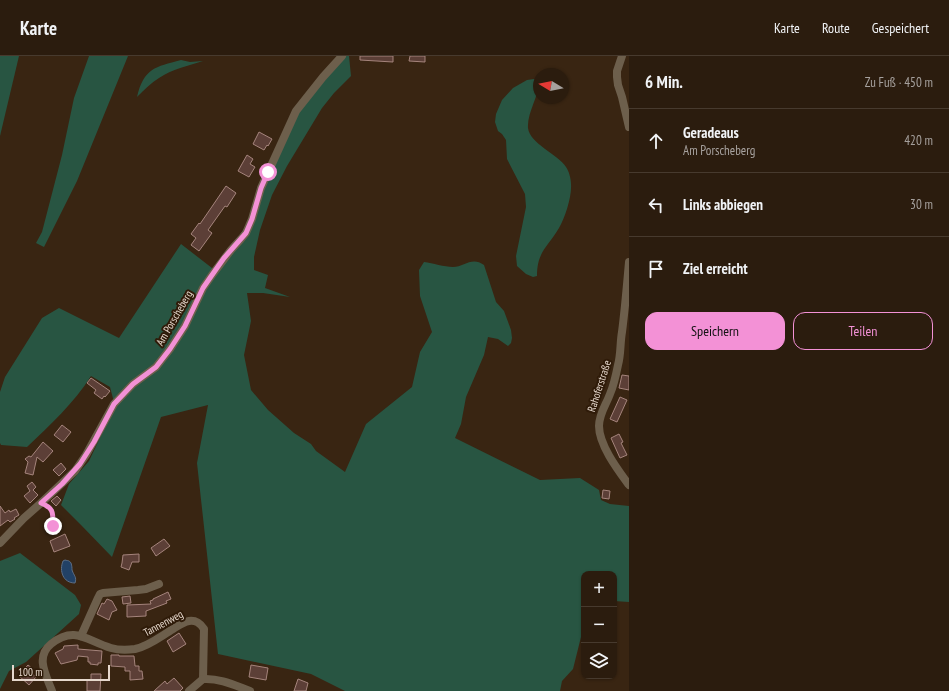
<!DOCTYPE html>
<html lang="de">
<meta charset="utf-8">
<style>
:root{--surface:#2b1c0e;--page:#332517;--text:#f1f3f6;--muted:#a6a19e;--line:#473a2e;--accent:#f391d6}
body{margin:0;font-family:"PT Sans Narrow",sans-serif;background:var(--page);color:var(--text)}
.controls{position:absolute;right:12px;bottom:12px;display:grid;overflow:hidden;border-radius:8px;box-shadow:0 1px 3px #0004}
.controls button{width:36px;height:36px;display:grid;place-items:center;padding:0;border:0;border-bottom:1px solid var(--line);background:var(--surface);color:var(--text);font:20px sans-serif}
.compass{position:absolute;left:533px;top:12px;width:36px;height:36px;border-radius:50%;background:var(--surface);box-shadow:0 1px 3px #0004;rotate:280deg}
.scale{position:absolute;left:12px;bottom:10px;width:98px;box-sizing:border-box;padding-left:4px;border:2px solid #e6d8cd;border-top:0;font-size:11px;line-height:14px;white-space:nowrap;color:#e6d8cd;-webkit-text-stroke:3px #2f1b09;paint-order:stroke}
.stop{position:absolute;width:12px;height:12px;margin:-9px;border:3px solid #f391d6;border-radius:50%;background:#fff}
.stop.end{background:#f391d6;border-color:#fff;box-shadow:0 1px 4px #0008}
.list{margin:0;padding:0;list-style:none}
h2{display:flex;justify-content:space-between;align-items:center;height:52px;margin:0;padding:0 16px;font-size:17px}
h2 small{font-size:13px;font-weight:400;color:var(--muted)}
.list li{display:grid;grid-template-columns:26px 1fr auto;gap:12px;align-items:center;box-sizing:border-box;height:64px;padding:0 16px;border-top:1px solid var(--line)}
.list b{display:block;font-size:15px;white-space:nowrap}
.list p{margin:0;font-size:13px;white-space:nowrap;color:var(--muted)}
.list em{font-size:13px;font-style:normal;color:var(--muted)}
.actions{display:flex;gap:8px;padding:12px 16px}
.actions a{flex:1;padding:9px 0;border:1px solid var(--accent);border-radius:12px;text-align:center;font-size:14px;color:var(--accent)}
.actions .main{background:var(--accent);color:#111}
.icon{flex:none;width:22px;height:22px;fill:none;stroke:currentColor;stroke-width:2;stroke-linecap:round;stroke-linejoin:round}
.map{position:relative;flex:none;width:629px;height:635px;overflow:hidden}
header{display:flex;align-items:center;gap:24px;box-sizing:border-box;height:56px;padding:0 20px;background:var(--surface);border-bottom:1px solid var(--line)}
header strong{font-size:19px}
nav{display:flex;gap:22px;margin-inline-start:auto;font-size:14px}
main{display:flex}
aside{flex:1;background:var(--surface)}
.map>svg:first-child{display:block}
</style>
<header>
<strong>Karte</strong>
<nav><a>Karte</a><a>Route</a><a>Gespeichert</a></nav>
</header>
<main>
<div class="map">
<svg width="629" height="635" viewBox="0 0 629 635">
<rect width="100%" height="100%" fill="#392512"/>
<g fill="#285542">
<polygon points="0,0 19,0 0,80"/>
<polygon points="89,0 128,0 77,125 44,191 36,187 42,176 62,99 74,42"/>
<path d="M 345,0 L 349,0 L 351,20 L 334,37 L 322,52 L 287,110 L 272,139 L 260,174 L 254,201 L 254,214 L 268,219 L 265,232 L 290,241 L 263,237 L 247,237 L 251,265 L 244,299 L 251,334 L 268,354 L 294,377 L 311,388 L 316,395 L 345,416 L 366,368 L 412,331 L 420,296 L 432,276 L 420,240 L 419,214 L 424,206 C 433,207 444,211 453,211 C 464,211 472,200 484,209 L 496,246 L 504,255 L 511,274 L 512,282 L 511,287 L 508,290 L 498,283 L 488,281 L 484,299 L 466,341 L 461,368 L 455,382 L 540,424 L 580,422 L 599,434 L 601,444 L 610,448 L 629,450 L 629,546 L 614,545 L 614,518 L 584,518 L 584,569 L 573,613 L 562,625 L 560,635 L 345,635 L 311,618 L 218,598 L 197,407 L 208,349 L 161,361 L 112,501 L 81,469 L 61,449 L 69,428 L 89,405 L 115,350 L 110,331 L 91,320 C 74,347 50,369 27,391 L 1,389 L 0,387 L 0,336 L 5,321 L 42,262 L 59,252 L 119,282 L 181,188 L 212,212 L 218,212 L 257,153 L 260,142 L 300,54 Z"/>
<path d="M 181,4 L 190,6 L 203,5 C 188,10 172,13 159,22 C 151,27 144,34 137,41 C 144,12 155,11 181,4 Z"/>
<path d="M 534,23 L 539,25 C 539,41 527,56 528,72 C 530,88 558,98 566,111 C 569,115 571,123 571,128 C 572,140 565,162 559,172 C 548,191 537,195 537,220 L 533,221 L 526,218 L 517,210 L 516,200 L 526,151 L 525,138 L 507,103 L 506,84 L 502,78 L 498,75 L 495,66 L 496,58 L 502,44 L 513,32 L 527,24 Z"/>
<polygon points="20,497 75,539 81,549 79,558 26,606 9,615 0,633 0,505"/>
</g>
<path fill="#224166" stroke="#5d6e85" d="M 65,504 C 68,505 69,504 71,507 C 72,510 72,512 72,514 C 74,520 77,521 75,527 C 63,527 59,515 63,505 Z"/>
<g fill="#5c3f37" stroke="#a5847c">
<polygon points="360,0 393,0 393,6 360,4"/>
<polygon points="410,0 425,0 425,6 409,5"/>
<polygon points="259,76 272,83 268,90 267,89 264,94 253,88"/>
<polygon points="247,99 253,103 250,108 255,111 249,121 238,115"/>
<polygon points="226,130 236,137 227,151 225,150 208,174 212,177 199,195 191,189 196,182 191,178 199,167 200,168 211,152"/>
<polygon points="622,319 629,320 629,334 619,332"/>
<polygon points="91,322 110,335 105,341 104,340 102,343 94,337 96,334 87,327"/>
<polygon points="620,341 627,344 617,366 610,363"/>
<polygon points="62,369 71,376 63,386 54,379"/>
<polygon points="619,378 623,386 621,387 627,399 620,402 611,382"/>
<polygon points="43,386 53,395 43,406 37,401 33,419 25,417 28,406 25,403 29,400 31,401"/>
<polygon points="61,407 66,413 59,420 53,414"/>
<polygon points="32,426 36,431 33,434 38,439 30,447 24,440 30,435 27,430"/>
<polygon points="603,434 610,435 609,443 602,442"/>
<polygon points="57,440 61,444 56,450 51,445"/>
<polygon points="0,450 5,457 9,454 10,456 16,453 19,459 14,462 15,463 10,466 8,464 0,470"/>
<polygon points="65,478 70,490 54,496 50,485"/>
<polygon points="164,483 170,490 156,500 151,492"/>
<polygon points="139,498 139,506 132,506 129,514 121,511 122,507 123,499"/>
<polygon points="168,536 171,543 166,545 167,547 146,555 146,560 127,561 127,549 151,548 150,545 153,544 153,543"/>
<polygon points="130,540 131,547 123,548 122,541"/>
<polygon points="107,543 112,545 117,554 112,556 109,564 97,558 102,547 104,548"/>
<polygon points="179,577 186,588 173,596 167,585"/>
<polygon points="78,589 78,593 102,595 101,607 98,607 98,609 90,608 90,606 88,606 88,601 78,600 77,604 61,608 55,597 63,593 64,590"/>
<polygon points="111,599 119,599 119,600 134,600 135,610 139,610 139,615 142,615 143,623 130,624 130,615 125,615 125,611 111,610"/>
<polygon points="28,609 33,613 30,616 36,621 29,629 18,619"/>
<polygon points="251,609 268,612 266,624 249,621"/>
<polygon points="91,618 101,618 100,635 87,635 87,624 91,624"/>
<polygon points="174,622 183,632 180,635 154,635 165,625 167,628"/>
<polygon points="298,623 308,627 306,635 294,635"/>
</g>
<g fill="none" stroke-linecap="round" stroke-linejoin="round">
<path stroke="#6d5f4c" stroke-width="4" d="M 41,447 C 54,452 52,455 53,468 C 53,471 55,474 56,477"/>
<g stroke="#6d5f4c" stroke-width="8">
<polyline points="622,0 617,15 617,21 618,29 622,41 629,71"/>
<path d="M 629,206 C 627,229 625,253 622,276 C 620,287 621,298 618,309 C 616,319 614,329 610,338 C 606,349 599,358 599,370 C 599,389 618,414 629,429"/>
<polyline points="0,487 24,462 41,447 75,415 86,399 114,348 133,328 156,311 170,293 185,270 203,232 212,219 231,194 241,183 246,177 252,163 261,132 296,55 323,21 342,0"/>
<polyline points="81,580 98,542 100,538 103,537 138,534 146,533 159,528"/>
<path d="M 52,635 C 46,619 35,601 51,588 C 75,569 87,585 111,592 C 118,594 127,594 135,593 C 149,590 161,580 173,573 C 178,570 183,566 189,565 C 196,564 200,567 204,573 L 203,623"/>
<path d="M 189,635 L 203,623 C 220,622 234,629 250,635"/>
</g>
</g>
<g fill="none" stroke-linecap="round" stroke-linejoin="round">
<path stroke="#f391d6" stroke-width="5" d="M 53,470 C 53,457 54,452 41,447 L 62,428 L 80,408 L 94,386 L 114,348 L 133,328 L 156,311 L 170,293 L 185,270 L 203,232 L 212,219 L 224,202 L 246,177 L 252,163 L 261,132 L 268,116"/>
</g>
<g text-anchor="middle" stroke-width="4" stroke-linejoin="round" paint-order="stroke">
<g font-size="11" fill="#e6d8cd" stroke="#2f1b09">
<text transform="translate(174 262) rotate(-60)" y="4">Am Porscheberg</text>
<text transform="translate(599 330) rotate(-72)" y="4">Rahoferstraße</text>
<text transform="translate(163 567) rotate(-28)" y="4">Tannenweg</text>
</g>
</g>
</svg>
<div class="controls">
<button>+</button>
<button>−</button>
<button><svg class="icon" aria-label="layers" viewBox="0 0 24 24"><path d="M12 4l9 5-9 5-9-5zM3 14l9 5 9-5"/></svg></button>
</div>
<svg class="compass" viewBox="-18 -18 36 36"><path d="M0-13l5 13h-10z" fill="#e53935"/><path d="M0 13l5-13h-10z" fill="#a6a19e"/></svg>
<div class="scale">100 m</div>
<div class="stop" style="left:268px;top:116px"></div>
<div class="stop end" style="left:53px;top:470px"></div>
</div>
<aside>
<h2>6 Min.<small>Zu Fuß · 450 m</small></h2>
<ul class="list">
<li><svg class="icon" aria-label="ahead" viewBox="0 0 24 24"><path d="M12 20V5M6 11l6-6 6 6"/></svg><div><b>Geradeaus</b><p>Am Porscheberg</p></div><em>420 m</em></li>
<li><svg class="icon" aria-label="left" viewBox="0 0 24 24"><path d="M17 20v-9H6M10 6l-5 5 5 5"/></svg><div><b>Links abbiegen</b></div><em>30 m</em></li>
<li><svg class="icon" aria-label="arrive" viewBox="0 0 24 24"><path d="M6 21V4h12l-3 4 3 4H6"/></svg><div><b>Ziel erreicht</b></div></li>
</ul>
<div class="actions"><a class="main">Speichern</a><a>Teilen</a></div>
</aside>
</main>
